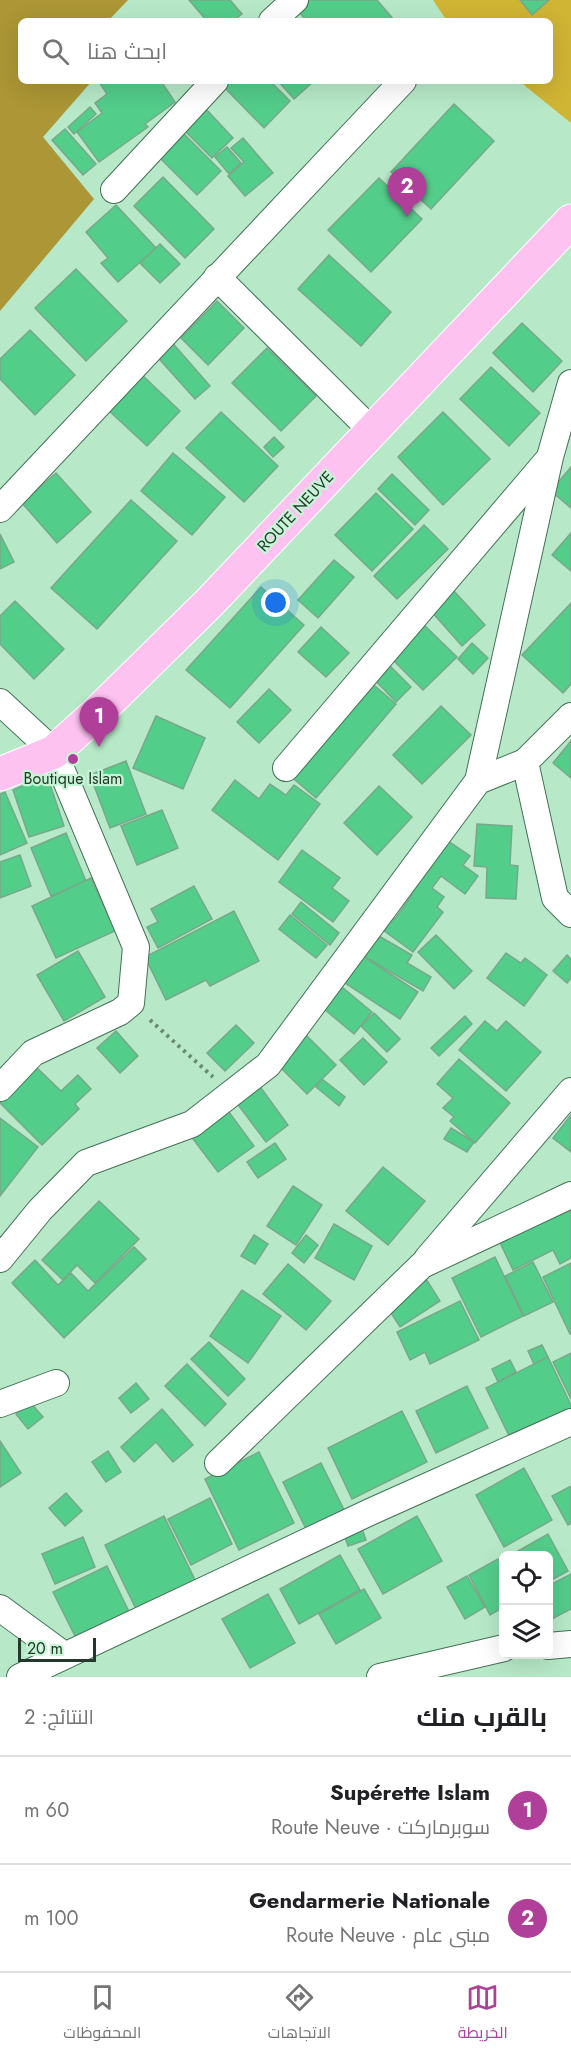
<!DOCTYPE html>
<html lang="ar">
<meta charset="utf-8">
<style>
:root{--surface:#fff;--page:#f2f2f2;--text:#202124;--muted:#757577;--line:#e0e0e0;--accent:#b03f9a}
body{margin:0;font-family:Jost,Cairo,sans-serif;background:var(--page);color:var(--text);direction:rtl}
.controls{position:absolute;right:18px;bottom:18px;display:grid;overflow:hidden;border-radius:9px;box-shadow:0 6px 24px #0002}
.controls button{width:54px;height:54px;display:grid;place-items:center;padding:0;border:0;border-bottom:2px solid var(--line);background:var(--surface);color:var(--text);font:30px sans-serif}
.scale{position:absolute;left:18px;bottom:15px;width:78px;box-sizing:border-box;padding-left:6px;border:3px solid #24382c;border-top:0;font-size:16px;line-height:21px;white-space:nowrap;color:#24382c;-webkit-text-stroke:4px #c4f6d5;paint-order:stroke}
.you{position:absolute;left:276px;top:603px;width:21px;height:21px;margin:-15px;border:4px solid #fff;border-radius:50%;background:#1a73e8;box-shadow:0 0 0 9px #1a73e833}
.badge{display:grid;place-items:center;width:39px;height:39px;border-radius:50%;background:var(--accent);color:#fff;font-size:20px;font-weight:700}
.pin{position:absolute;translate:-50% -50px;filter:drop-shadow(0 2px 3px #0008)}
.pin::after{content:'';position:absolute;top:32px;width:21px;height:18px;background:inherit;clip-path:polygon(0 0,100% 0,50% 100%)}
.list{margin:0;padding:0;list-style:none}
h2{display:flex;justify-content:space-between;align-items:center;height:78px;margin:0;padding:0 24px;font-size:26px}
h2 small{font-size:20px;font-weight:400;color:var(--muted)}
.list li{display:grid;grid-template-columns:39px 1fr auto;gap:18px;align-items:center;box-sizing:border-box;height:108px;padding:0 24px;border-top:2px solid var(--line)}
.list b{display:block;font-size:22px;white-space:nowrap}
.list p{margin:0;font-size:20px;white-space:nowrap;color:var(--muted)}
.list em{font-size:20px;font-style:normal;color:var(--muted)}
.icon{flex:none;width:33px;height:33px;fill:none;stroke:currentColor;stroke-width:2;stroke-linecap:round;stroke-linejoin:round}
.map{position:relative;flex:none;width:571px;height:1677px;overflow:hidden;direction:ltr}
.search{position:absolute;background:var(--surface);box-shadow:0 6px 24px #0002;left:18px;right:18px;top:18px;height:66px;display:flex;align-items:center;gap:15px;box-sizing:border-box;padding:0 21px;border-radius:9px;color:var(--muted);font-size:22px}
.sheet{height:294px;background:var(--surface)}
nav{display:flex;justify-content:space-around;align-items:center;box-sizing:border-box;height:84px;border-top:2px solid var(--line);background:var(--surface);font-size:16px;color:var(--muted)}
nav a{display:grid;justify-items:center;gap:3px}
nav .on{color:var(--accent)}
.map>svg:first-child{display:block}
</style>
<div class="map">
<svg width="571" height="1677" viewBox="0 0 571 1677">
<rect width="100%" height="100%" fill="#b7e9c8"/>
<polygon fill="#d0b434" points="433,0 571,0 571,123 519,81 550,81 550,21 447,21"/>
<polygon fill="#ac9635" points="0,0 128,0 108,21 21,21 21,81 92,81 43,137 94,199 0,311"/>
<g fill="#53cd8a" stroke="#78a889" stroke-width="1.5">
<polygon points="189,0 230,0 242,14 233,21 207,21"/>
<polygon points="308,0 377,0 395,21 307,21 297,10"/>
<polygon points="520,0 549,0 532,15"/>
<polygon points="101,81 161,81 175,102 145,124 148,127 99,162 77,132 102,113 95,103 107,94 99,82"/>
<polygon points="226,81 270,81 290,101 264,128 222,85"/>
<polygon points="278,81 312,81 313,82 294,99"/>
<polygon points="454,104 494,141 431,209 391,172"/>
<polygon points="90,107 96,114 74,134 68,127"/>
<polygon points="206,109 233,138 212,158 184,130"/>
<polygon points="178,128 221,171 197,195 154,152"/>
<polygon points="65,129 96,164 83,175 52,140"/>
<polygon points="243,138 273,173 245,196 228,176 244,162 231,148"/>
<polygon points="227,147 241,163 229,174 215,157"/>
<polygon points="163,177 214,229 185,258 134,206"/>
<polygon points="379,178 422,219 371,272 328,230"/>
<polygon points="116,205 156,248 118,282 101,263 108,258 86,232"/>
<polygon points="160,244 180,264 160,283 140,263"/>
<polygon points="329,255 391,312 361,346 298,289"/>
<polygon points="76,269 127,321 86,361 35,308"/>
<polygon points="217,301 244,328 208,365 181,338"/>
<polygon points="522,323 562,361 533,392 493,353"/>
<polygon points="30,330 75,375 35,415 0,379 0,359"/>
<polygon points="169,339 210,386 195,399 153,352"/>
<polygon points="267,348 316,396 281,431 232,383"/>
<polygon points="491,367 540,413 509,446 460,399"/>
<polygon points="140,373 180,411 147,446 107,409"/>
<polygon points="221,412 278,466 244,502 186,448"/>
<polygon points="443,412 490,459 443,505 398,457"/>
<polygon points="274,437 284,447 273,457 264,447"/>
<polygon points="173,453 225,497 192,535 141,491"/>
<polygon points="571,467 571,508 551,491"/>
<polygon points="56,473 91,512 57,543 22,503"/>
<polygon points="392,474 429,510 415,525 378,489"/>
<polygon points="376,493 413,529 372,571 335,535"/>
<polygon points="131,500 177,541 97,629 51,588"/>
<polygon points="424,525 448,549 397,599 374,576"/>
<polygon points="571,533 571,571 552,555"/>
<polygon points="0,534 14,562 0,569"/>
<polygon points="334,560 354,577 318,618 298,600"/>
<polygon points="261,587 304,625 230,708 186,670"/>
<polygon points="454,591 485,625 462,646 431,611"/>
<polygon points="15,601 64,649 34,679 0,644 0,616"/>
<polygon points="571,603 571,684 563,693 522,655"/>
<polygon points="423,624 457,657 423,690 390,657"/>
<polygon points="321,627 349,653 326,677 298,652"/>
<polygon points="472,643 488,658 473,674 458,659"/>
<polygon points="384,660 411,687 396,702 369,674"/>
<polygon points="368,680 396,704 316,798 288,774"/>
<polygon points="269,689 291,710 259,743 237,722"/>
<polygon points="441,706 471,735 422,784 393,755"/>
<polygon points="156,716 205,738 183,789 133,768"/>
<polygon points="571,741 571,778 553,763"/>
<polygon points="126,761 146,814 110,828 90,775"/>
<polygon points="47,775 64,826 29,837 13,790"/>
<polygon points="235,780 259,799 270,784 286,795 294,785 320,804 278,860 212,810"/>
<polygon points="379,786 412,817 377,855 344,823"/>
<polygon points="5,792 27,843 0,855 0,794"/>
<polygon points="162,810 178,848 137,865 121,826"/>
<polygon points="477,824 512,826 510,865 518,866 516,899 486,898 487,867 474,866"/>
<polygon points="66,833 86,881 51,896 31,848"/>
<polygon points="444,838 470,856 463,865 478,876 465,894 441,876 432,888 444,897 437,907 443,912 413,952 379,927 388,914 395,919 412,895 404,889"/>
<polygon points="302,850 340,878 332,888 349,901 333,922 279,882"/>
<polygon points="20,855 31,886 0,898 0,862"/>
<polygon points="91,878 115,931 56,958 32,906"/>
<polygon points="194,886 212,919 158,948 147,927 158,922 151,909"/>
<polygon points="301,902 339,933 330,945 292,914"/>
<polygon points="234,911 259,961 210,986 206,980 166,1000 145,957"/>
<polygon points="290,915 327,945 316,958 279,929"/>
<polygon points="377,935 412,955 407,963 431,977 423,991 365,957"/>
<polygon points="436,935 472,971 454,989 418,952"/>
<polygon points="78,951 105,997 64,1021 37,975"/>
<polygon points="506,953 521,963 525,958 547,975 524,1006 487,978"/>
<polygon points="567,955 571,959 571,978 567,983 553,971"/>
<polygon points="363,956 418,992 400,1019 345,983"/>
<polygon points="342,987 372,1012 354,1034 324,1009"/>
<polygon points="374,1013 400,1039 387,1052 361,1026"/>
<polygon points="465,1016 472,1024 439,1056 431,1048"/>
<polygon points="485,1021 497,1031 506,1021 541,1052 506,1091 459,1050"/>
<polygon points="236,1025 254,1043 225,1071 207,1053"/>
<polygon points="116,1031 138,1056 120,1073 97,1048"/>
<polygon points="305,1034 336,1065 307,1094 276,1063"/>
<polygon points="363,1038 387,1062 364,1085 340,1060"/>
<polygon points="459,1059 510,1103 475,1143 450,1121 454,1117 443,1108 453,1098 437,1084"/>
<polygon points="32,1063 61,1091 78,1075 91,1089 75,1104 79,1109 42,1145 0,1103 0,1094"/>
<polygon points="322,1079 345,1097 339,1106 316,1087"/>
<polygon points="256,1081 288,1125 266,1142 233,1098"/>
<polygon points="223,1104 254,1146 218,1172 187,1131"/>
<polygon points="571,1115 571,1152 553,1138"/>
<polygon points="0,1118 38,1147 0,1196"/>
<polygon points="451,1128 474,1142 467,1152 444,1139"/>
<polygon points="275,1143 286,1159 258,1178 247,1162"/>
<polygon points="383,1167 425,1201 388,1245 346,1211"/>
<polygon points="293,1186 322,1205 296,1245 267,1226"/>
<polygon points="571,1198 571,1258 560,1264 553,1250 513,1270 496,1234"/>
<polygon points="99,1201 139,1239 95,1283 77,1265 63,1280 42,1260"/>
<polygon points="334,1224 372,1246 354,1280 315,1258"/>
<polygon points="254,1235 268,1244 255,1264 241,1256"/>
<polygon points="306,1235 318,1245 304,1263 292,1253"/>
<polygon points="134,1247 146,1259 64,1338 12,1283 35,1260 58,1285 71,1273 88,1291"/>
<polygon points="495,1257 523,1316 481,1337 452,1278"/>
<polygon points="533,1262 553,1302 524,1316 505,1276"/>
<polygon points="571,1263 571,1334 570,1334 543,1277"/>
<polygon points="288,1264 331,1301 306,1330 263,1294"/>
<polygon points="426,1279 440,1301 400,1327 386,1305"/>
<polygon points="242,1290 281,1316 248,1363 210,1336"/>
<polygon points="460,1301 479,1340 430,1364 425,1352 410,1360 397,1332"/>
<polygon points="209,1342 245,1379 228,1396 191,1359"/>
<polygon points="542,1345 548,1357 534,1364 528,1351"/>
<polygon points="571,1353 571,1399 553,1362"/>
<polygon points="548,1357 571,1405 571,1413 512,1442 486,1388"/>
<polygon points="510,1360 516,1372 498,1382 492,1369"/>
<polygon points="187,1364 226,1404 205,1426 165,1386"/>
<polygon points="136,1383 149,1399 131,1413 119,1398"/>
<polygon points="467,1386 488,1428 436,1453 416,1411"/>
<polygon points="30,1402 43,1417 28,1429 16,1414"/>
<polygon points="162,1409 193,1445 173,1462 156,1442 134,1462 121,1447"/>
<polygon points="402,1411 427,1462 352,1499 328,1448"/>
<polygon points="0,1441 21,1473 0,1487"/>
<polygon points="108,1451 121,1472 106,1482 92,1462"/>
<polygon points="259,1452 294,1523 239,1550 205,1479"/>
<polygon points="321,1463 345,1512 307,1531 283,1482"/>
<polygon points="524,1468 552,1520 504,1547 476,1495"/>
<polygon points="571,1486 571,1523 568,1525 552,1496"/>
<polygon points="66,1493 82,1511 65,1526 49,1508"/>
<polygon points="210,1498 232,1544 191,1565 168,1519"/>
<polygon points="164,1516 197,1584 138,1613 105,1545"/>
<polygon points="417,1516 442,1561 383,1594 358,1549"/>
<polygon points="360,1523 366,1540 348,1546 342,1529"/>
<polygon points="548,1534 568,1571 548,1582 548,1556 509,1556"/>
<polygon points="83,1537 95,1567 55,1584 42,1554"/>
<polygon points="340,1555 360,1590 299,1624 280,1589"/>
<polygon points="498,1559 504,1569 504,1607 490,1615 469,1575"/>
<polygon points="107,1566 132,1618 79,1644 53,1592"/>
<polygon points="571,1574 571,1609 548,1621 548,1586"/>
<polygon points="467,1576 485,1607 465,1619 447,1587"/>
<polygon points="364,1589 381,1618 336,1644 319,1614"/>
<polygon points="268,1594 295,1643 250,1668 222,1619"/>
</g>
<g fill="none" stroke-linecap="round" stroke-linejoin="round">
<defs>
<g id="minor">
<polyline points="272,21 295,0"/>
<polyline points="114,190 215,81"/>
<polyline points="217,277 371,430"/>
<polyline points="0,509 403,81"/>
<polyline points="0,702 54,752 136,947 131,1003 120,1012 33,1053 0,1088"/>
<polyline points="525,762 555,898 571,914"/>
<polyline points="286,768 548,460"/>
<polyline points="478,781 550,457 571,383"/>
<polyline points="0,1259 40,1210 86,1163 192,1124 268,1065 478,781 525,762 571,716"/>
<polyline points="427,1259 571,1091"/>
<polyline points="0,1404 56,1383"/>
<polyline points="218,1463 422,1265 571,1195"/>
<polyline points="0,1608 64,1655"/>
<polyline points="548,1646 571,1644"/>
<polyline points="20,1677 370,1512 571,1422"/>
<polyline points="380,1677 504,1648"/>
</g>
<polyline id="major" points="0,774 54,752 97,713 210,602 571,221"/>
</defs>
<use href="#minor" stroke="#437155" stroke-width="28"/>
<use href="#major" stroke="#fff" stroke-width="35"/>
<polyline stroke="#688a74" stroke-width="4" stroke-dasharray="3 4.5" stroke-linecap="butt" points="150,1020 213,1077"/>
<use href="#minor" stroke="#fff" stroke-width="26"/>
<use href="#major" stroke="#fec2f1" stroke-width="33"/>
</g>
<circle fill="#b03f9a" stroke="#c4f6d5" stroke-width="2" cx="73" cy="759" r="6"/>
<g text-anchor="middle" stroke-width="4.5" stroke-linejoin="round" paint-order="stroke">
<g font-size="16" fill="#24382c" stroke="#c4f6d5">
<text transform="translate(295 511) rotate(-47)" y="6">ROUTE NEUVE</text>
</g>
<g font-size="16" fill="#24382c" stroke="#c4f6d5">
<text x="73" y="784">Boutique Islam</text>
</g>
</g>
</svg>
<div class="controls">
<button><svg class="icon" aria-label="locate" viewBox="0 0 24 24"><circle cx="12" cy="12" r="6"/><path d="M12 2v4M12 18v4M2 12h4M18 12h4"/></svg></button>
<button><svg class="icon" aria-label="layers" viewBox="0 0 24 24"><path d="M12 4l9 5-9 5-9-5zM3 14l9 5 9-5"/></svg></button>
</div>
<div class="scale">20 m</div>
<div class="you"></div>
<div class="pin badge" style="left:99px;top:747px">1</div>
<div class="pin badge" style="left:407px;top:217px">2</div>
<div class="search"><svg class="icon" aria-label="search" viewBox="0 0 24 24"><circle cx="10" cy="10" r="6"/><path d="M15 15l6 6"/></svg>ابحث هنا</div>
</div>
<section class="sheet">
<h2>بالقرب منك<small>النتائج: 2</small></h2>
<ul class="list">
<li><span class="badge">1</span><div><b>Supérette Islam</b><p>سوبرماركت · Route Neuve</p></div><em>60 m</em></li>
<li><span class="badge">2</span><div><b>Gendarmerie Nationale</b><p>مبنى عام · Route Neuve</p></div><em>100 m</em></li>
</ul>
</section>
<nav>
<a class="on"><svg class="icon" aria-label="map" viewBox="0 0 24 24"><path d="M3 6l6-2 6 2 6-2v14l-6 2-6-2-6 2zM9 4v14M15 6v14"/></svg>الخريطة</a>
<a><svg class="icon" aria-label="directions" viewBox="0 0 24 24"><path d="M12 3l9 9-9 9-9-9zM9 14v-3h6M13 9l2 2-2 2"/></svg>الاتجاهات</a>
<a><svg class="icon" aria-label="saved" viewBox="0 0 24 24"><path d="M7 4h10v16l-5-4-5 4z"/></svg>المحفوظات</a>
</nav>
